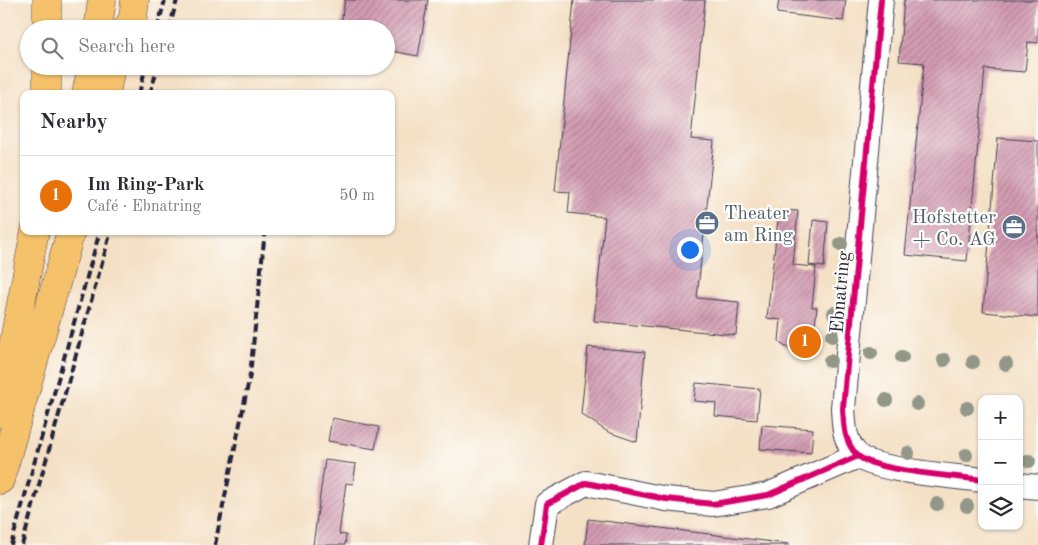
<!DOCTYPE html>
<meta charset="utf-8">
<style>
:root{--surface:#fff;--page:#f2f2f3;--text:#2b2b33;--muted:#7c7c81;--line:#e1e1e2;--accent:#d1495b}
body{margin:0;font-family:"Old Standard TT",serif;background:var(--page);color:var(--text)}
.controls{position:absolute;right:15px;bottom:15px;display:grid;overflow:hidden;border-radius:10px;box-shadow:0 1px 4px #0004}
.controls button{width:45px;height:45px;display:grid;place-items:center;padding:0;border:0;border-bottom:1px solid var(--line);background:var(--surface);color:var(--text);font:25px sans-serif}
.you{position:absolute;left:689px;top:249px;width:18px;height:18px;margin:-12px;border:4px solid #fff;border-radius:50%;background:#1a73e8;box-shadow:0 0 0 8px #1a73e833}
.badge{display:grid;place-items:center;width:32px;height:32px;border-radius:50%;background:var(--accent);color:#fff;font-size:16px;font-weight:700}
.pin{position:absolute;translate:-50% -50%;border:2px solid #fff;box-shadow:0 1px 5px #0006}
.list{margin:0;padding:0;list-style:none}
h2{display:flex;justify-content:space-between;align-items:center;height:65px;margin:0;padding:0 20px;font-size:21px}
h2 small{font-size:16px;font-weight:400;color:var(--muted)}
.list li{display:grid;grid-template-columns:32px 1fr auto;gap:15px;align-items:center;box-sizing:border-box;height:80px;padding:0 20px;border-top:1px solid var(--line)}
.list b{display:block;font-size:19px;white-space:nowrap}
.list p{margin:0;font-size:16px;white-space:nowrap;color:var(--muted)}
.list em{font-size:16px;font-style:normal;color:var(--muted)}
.icon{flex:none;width:28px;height:28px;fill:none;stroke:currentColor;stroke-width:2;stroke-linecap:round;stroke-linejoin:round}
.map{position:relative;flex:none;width:1038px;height:545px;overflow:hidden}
.search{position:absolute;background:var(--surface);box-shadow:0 1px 4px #0004;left:20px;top:20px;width:375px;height:55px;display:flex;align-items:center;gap:12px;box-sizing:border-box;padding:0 18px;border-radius:28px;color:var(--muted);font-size:19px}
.panel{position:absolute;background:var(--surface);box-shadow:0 1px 4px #0004;left:20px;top:90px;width:375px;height:145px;border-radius:10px}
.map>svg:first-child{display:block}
</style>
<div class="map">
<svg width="1038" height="545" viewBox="0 0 1038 545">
<defs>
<pattern id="building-hatch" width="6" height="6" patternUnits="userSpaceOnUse" patternTransform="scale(1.25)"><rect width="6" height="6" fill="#d39cb2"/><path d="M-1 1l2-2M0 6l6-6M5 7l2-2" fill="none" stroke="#ab7f92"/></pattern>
</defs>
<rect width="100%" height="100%" fill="#fdfcf7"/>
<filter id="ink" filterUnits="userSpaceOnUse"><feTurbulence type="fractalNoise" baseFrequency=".02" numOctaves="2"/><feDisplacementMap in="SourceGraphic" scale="10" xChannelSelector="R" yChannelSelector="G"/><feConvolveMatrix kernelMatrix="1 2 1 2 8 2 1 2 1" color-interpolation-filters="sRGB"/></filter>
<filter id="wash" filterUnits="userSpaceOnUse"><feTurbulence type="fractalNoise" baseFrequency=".0096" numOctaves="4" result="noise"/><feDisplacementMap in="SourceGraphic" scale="20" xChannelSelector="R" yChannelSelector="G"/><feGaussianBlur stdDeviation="1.12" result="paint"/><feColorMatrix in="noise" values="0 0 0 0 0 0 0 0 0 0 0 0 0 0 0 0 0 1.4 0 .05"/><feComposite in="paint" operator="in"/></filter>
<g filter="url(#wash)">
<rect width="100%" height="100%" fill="#f4e0c5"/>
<g id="blocks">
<g fill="url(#building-hatch)">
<polygon points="345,0 428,0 418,56 386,50 386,29 340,29"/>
<polygon points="574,0 705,0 691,139 714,141 697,298 739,302 736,335 594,321 605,217 568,213 570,192 555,191"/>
<polygon points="779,0 846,0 843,21 777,13"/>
<polygon points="904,0 1038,0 1038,43 1028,42 1025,72 985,69 967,261 905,255 924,63 899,61"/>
<polygon points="998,138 1038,141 1038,317 983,312"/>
<polygon points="779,210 798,211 793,265 816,267 812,307 817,307 813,342 807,348 785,347 779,341 781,320 767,318"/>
<polygon points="813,220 828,222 824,267 809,265"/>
<polygon points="588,347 645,352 637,442 608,432 581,414"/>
<polygon points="696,383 760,389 757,420 715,416 716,403 694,401"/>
<polygon points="332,418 379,427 375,449 328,441"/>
<polygon points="762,425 813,429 811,453 760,449"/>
<polygon points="325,460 356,464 353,484 346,483 339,534 346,535 345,545 313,545"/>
<polygon points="588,519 789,544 789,545 585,545"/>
</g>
</g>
</g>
<g filter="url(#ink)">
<use href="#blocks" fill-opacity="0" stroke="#423e50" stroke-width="1"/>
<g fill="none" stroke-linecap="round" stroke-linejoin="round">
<defs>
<g id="minor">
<path d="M 881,0 L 843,408 C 844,426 844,441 857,455 C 872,471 957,476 982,480"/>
<polyline points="1019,485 1038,487"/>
<polyline points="541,545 547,504 586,483 666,499 713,504 768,495 858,456"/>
</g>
<g id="highway">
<polyline points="47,0 47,29"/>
<polyline points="98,29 102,0"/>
<polyline points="127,29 133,18 135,0"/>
<polyline points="47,94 47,66"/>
<polyline points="86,94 92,66"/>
<polyline points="106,94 111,66"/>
<polyline points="0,413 35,231"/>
<polyline points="0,480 71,231"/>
</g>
</defs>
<use href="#minor" stroke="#423e50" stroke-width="26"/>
<use href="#highway" stroke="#423e50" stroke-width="29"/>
<use href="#minor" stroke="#fff" stroke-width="24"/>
<use href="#highway" stroke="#f5c16b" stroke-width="28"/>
<g stroke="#22223b" stroke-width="4" stroke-dasharray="8 4" stroke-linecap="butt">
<polyline points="157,29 165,0"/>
<polyline points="169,29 177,0"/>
<polyline points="139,94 146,66"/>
<polyline points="150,94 158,66"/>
<polyline points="11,545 100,231"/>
<polyline points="22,545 111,231"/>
<polyline points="215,545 250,375 265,231"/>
</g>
<defs>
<g id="cycleway">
<path d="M 881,0 L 843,408 C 844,426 844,441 857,455 C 872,471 957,476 982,480"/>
<polyline points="541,545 547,504 586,483 666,499 713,504 768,495 858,456"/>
</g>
</defs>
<use href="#cycleway" stroke="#fdfcf7" stroke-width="9"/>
<use href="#cycleway" stroke="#d6006c" stroke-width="6"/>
</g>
<g fill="#929788">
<circle cx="841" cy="244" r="7"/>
<circle cx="834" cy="313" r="7"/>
<circle cx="832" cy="336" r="7"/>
<circle cx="871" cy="353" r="7"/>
<circle cx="902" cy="357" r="7"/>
<circle cx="944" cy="360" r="7"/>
<circle cx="830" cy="361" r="7"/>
<circle cx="973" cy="362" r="7"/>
<circle cx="1006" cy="364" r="7"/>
<circle cx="886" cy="400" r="7"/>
<circle cx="917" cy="404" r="7"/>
<circle cx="967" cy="408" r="7"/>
<circle cx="908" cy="453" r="7"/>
<circle cx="966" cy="455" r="7"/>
<circle cx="1029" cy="461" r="7"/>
<circle cx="937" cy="504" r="7"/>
<circle cx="967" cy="506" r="7"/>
</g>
</g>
<defs>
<symbol id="office-disc" viewBox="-11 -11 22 22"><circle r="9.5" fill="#5c6f8a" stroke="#fdfcf7"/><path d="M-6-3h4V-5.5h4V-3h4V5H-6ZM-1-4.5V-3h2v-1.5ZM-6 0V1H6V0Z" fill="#fff"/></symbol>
</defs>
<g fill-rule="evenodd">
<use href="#office-disc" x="693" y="209" width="28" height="28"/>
<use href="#office-disc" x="1000" y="213" width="28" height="28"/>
</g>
<g text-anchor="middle" stroke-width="4.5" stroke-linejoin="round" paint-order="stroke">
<g font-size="19" fill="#4e5e75" stroke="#fdfcf7" text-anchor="start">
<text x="724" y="219">Theater<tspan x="724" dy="22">am Ring</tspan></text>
<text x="996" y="223" text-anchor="end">Hofstetter<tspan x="996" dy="22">+ Co. AG</tspan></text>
</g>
<g font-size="19" fill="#22223b" stroke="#fdfcf7">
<text transform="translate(839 292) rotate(-85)" y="7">Ebnatring</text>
</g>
</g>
</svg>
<div class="controls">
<button>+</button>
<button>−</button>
<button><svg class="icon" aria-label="layers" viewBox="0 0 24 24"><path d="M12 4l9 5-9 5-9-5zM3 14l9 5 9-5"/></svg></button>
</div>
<div class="you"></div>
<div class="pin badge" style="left:805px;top:342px;background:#e8710a">1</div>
<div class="search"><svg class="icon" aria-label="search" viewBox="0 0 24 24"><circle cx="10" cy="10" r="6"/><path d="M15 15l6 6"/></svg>Search here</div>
<section class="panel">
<h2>Nearby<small></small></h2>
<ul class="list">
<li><span class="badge" style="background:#e8710a">1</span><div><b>Im Ring-Park</b><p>Café · Ebnatring</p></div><em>50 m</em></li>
</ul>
</section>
</div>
